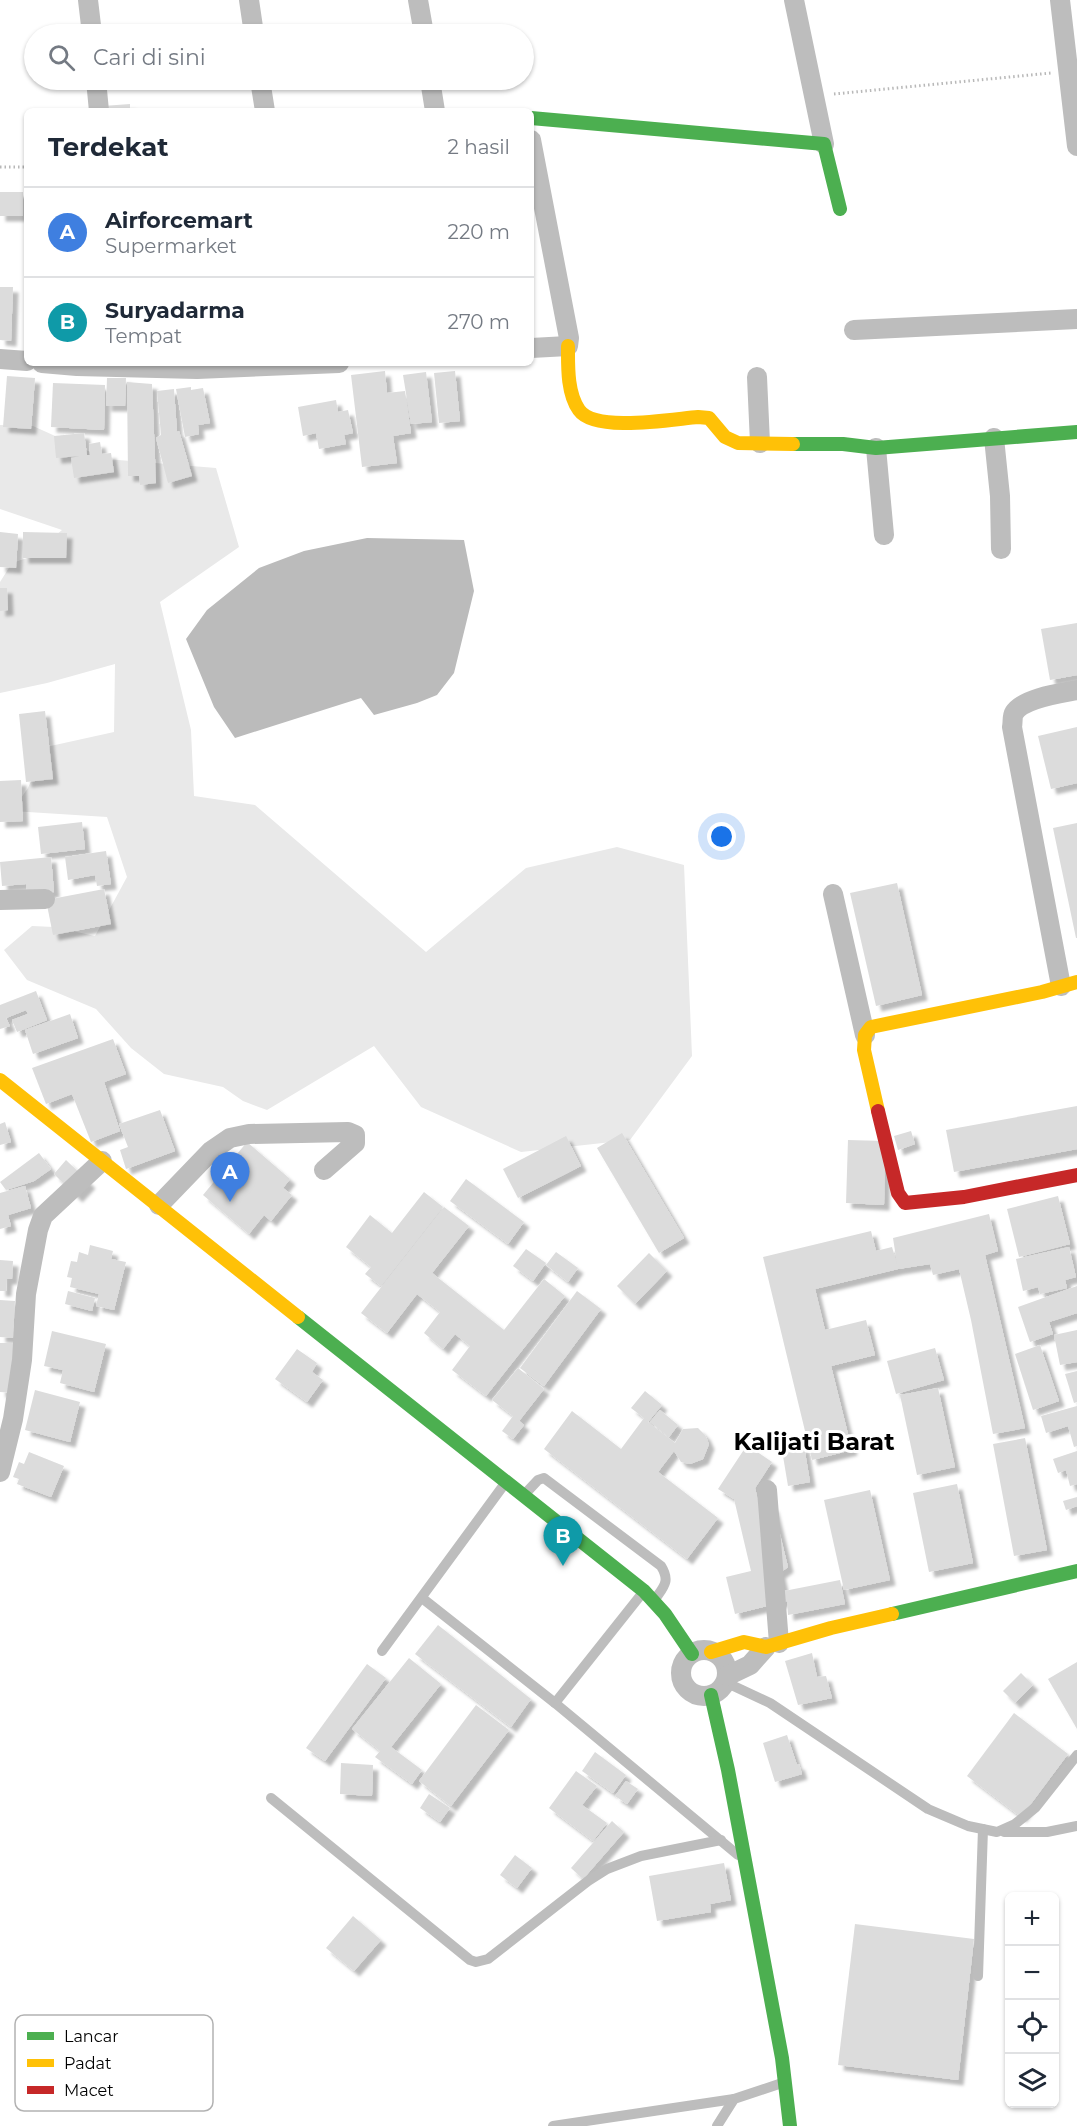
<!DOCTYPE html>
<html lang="id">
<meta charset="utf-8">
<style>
:root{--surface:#fff;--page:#f2f2f3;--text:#1f2937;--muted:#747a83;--line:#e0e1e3;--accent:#1a73e8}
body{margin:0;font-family:Montserrat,sans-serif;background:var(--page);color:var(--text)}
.controls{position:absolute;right:18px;bottom:18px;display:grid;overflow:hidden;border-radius:9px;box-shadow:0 2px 4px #0004}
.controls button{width:54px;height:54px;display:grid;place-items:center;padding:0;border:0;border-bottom:2px solid var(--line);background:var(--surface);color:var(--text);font:30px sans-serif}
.you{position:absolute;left:722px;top:837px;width:21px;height:21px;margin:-15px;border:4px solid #fff;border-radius:50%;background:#1a73e8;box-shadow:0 0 0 9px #1a73e833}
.badge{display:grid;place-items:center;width:39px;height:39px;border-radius:50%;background:var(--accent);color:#fff;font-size:20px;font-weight:700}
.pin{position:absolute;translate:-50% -50px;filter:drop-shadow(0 2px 3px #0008)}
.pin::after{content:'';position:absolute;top:32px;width:21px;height:18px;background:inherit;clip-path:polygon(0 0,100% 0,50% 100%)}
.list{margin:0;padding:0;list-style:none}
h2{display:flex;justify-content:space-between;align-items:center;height:78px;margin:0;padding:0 24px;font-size:26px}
h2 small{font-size:20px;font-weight:400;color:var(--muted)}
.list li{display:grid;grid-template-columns:39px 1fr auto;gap:18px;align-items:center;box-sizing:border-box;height:90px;padding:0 24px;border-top:2px solid var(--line)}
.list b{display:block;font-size:22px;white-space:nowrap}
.list p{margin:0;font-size:20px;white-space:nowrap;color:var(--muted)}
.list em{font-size:20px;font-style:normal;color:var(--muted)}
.icon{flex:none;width:33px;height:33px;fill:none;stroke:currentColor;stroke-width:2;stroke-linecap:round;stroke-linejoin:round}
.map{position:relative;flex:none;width:1077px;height:2126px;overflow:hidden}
.search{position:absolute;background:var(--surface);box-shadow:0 2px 4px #0004;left:24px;top:24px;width:510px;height:66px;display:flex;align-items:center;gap:15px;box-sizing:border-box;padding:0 21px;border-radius:33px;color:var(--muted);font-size:22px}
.panel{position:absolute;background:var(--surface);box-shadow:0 2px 4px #0004;left:24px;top:108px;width:510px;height:258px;border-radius:9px}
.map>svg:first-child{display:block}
</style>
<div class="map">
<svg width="1077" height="2126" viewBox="0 0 1077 2126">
<defs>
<filter id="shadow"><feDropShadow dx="5.5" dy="5.5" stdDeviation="1.5" flood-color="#0004"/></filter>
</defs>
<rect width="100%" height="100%" fill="#fff"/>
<polygon fill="#e9e9e9" points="0,425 33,426 106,459 216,468 239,547 160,602 191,730 194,796 255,805 426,952 526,868 617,847 684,865 692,1056 630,1140 521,1152 421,1107 374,1046 267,1110 243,1101 223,1087 164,1074 131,1048 96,1009 27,980 4,950 32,926 54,927 95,936 127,877 107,817 12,811 28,788 46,747 114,732 115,664 47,683 0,693 0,582 12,563 30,557 62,530 0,509"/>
<polygon fill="#bbb" points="367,538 464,540 474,591 454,673 437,695 417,703 374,715 361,698 235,738 214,707 186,639 207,610 259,568 304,551"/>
<g fill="#dcdcdc" filter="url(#shadow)">
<polygon points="130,104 130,111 104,111 103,106"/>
<rect x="0" y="192" width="23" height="24"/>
<polygon points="0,287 13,287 11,341 0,340"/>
<polygon points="385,371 387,393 405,391 411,433 393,436 397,463 362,467 351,375"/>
<polygon points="455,371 460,421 439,423 434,373"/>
<polygon points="426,372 432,422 411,424 403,375"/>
<polygon points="7,376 35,378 31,429 3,427"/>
<polygon points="107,378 126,378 125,406 106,406"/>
<polygon points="127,382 152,384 156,483 140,485 139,476 128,476"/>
<polygon points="53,383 105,385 104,430 51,427"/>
<polygon points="191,387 191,390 203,388 210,423 198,425 199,434 185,437 176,389"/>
<polygon points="174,389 177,432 179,431 192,476 168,483 156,438 161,435 157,391"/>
<polygon points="336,400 338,412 348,410 353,433 344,435 346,444 319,449 316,433 303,436 298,407"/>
<polygon points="84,433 87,455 90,455 89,444 100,442 102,454 111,453 114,472 74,478 71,458 79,456 56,458 54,436"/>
<polygon points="0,532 18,534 16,568 0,567"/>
<polygon points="23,532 67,533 66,558 23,558"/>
<polygon points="0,588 7,588 8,610 0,611"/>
<polygon points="1077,623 1077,675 1050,680 1041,629"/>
<polygon points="45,711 53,779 26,782 19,714"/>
<polygon points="1077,727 1077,783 1051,789 1038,736"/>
<polygon points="21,780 23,821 0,822 0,781"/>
<polygon points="82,822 85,849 41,854 38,827"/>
<polygon points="1077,823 1077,938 1076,938 1053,828"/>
<polygon points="106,851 111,884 97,886 95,875 68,880 65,857"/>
<polygon points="51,857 54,892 27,895 26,884 2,886 0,862"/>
<polygon points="897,883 922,995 876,1006 850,893"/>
<polygon points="104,889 111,924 53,935 46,900"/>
<polygon points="36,991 47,1020 17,1032 12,1020 28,1014 26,1010 6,1018 10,1026 0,1029 0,1005"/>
<polygon points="70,1014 78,1038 33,1054 25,1030"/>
<polygon points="113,1039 126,1074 104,1082 120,1131 91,1142 72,1094 46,1104 32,1068"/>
<polygon points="1077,1106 1077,1149 954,1172 946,1130"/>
<polygon points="160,1110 175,1151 126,1169 120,1150 128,1147 119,1124"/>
<polygon points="5,1122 11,1142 0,1145 0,1124"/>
<polygon points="911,1131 915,1144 898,1150 894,1136"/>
<polygon points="622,1133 684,1238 659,1253 597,1148"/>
<polygon points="566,1136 581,1166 518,1198 503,1169"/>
<polygon points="848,1140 885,1141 884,1205 846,1203"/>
<polygon points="247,1142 290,1179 283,1188 292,1195 271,1221 264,1215 249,1234 203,1195"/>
<polygon points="39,1153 51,1169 34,1181 6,1190 0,1182"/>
<polygon points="66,1160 90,1183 77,1197 54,1174"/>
<polygon points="466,1179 524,1222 508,1244 450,1201"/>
<polygon points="25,1186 31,1208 8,1215 11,1226 0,1229 0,1193"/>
<polygon points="424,1192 443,1207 381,1286 365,1274 371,1267 346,1247 370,1215 392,1233"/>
<polygon points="1058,1196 1070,1244 1019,1257 1007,1209"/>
<polygon points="444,1207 469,1226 432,1273 504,1330 544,1279 565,1296 486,1396 452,1370 470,1346 455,1334 443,1349 424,1333 440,1312 417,1294 387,1333 361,1313"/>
<polygon points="989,1214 998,1251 985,1255 1025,1428 993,1434 971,1320 959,1269 933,1275 930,1264 898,1269 815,1289 825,1330 866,1320 875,1355 831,1366 852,1450 812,1460 763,1257 871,1231 876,1251 892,1247 897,1264 893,1238"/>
<polygon points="90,1245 113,1251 111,1259 126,1262 114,1310 96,1306 99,1294 70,1287 72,1278 67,1277 71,1261 77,1262 79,1252 88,1255"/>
<polygon points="1069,1247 1076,1277 1065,1280 1067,1288 1040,1294 1038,1287 1023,1291 1016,1259"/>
<polygon points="526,1249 546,1263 533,1281 513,1266"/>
<polygon points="556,1252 578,1268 568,1282 546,1265"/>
<polygon points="649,1253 667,1271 635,1304 617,1286"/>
<polygon points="0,1260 13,1261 12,1279 7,1279 6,1291 0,1291"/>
<polygon points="1077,1286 1077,1313 1049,1322 1053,1334 1030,1342 1018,1307"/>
<polygon points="68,1291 95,1298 92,1311 65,1304"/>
<polygon points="577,1291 601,1309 544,1386 520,1368"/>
<polygon points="0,1300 15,1301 13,1338 0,1337"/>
<polygon points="1077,1330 1077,1362 1060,1365 1054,1335"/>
<polygon points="52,1331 106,1344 94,1392 60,1383 63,1370 44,1366"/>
<polygon points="0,1343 15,1343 15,1393 0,1392"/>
<polygon points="1040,1345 1059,1401 1033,1410 1015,1354"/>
<polygon points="935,1348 944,1380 896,1394 887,1361"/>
<polygon points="297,1349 317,1363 312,1372 323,1380 307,1402 275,1379"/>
<polygon points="518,1368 544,1389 519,1421 524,1425 513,1439 502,1431 513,1416 492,1400"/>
<polygon points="1077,1371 1077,1402 1074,1403 1065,1374"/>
<polygon points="938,1388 955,1467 917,1475 900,1395"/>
<polygon points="35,1390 80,1402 70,1442 25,1430"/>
<polygon points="645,1391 662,1405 648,1422 675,1443 683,1429 698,1428 705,1435 709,1444 703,1459 690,1464 681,1462 674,1451 658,1472 718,1518 687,1559 544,1449 572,1411 621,1449 644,1418 631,1408"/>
<polygon points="1077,1406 1077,1446 1074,1447 1068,1426 1046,1433 1041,1416"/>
<polygon points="660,1410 678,1425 669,1437 650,1422"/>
<polygon points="1025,1438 1047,1550 1014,1556 993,1444"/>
<polygon points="747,1445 772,1462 755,1488 760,1509 773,1506 788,1567 780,1573 784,1591 840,1580 845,1604 788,1615 787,1601 735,1614 726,1577 751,1571 734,1499 718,1489"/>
<polygon points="804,1446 810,1482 788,1486 782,1450"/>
<polygon points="1077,1451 1077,1484 1070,1486 1066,1470 1058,1473 1053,1459"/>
<polygon points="29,1452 64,1466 51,1497 17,1484 19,1479 13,1477 19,1462 24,1464"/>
<polygon points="957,1484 973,1563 929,1572 913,1493"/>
<polygon points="870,1490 890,1580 844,1590 824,1500"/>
<polygon points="1077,1497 1077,1506 1066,1510 1063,1501"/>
<polygon points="438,1625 531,1699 511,1727 415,1654"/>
<polygon points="812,1653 817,1677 826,1676 832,1698 798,1705 785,1661"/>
<polygon points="409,1658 441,1684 391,1747 422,1770 412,1784 375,1757 380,1751 352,1729"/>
<polygon points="1077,1662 1077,1729 1048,1679"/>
<polygon points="367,1664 386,1678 325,1761 306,1748"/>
<polygon points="1021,1673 1033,1685 1015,1703 1003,1691"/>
<polygon points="476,1705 509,1730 451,1806 419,1781"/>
<polygon points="1014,1713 1068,1754 1021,1817 967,1776"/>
<polygon points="787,1735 797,1765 799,1764 802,1774 775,1782 763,1743"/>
<polygon points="595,1752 626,1775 613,1793 582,1771"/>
<polygon points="341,1763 373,1765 372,1796 340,1794"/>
<polygon points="576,1771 597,1786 582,1805 607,1823 593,1841 549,1808"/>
<polygon points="626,1781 638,1789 627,1804 615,1796"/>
<polygon points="429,1794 450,1808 440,1822 420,1808"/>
<polygon points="612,1821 624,1832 583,1879 571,1868"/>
<polygon points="515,1855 532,1868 517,1888 500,1875"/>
<polygon points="724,1863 731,1900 710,1904 711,1912 657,1921 649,1876"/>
<polygon points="353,1916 381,1940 354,1971 326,1948"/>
<polygon points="855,1924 974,1939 958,2080 838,2065"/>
</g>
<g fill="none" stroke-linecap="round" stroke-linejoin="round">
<g stroke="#b8b8b8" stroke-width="3" stroke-dasharray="1.5 3" stroke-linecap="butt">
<polyline points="834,94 1051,73"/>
<polyline points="0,167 27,167"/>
</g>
<g stroke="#bdbdbd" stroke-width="10">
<path d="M 524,1495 L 538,1480 L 544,1478 L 661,1566 C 671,1582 663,1587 654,1601"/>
<polyline points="422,1598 555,1703 738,1855"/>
<polyline points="382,1651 506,1482"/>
<polyline points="725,1682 770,1703 928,1809 968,1826 997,1832 1015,1824 1036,1807 1077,1755"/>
<polyline points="555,1703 644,1591"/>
<polyline points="271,1798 470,1960 476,1962 488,1959 588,1881 607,1869 641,1856 721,1840"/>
<polyline points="1004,1832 1047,1832 1077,1826"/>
<polyline points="978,1976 983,1829"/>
<polyline points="553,2126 734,2099"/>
<polyline points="717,2126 734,2099 785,2082"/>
</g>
<g stroke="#bdbdbd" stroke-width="20">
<polyline points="88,0 92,34"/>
<polyline points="249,0 254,34"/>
<polyline points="418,0 424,34"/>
<polyline points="794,0 824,144"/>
<polyline points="1060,0 1077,146"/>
<polyline points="96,80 99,111"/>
<polyline points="260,80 265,111"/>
<polyline points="430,80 435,111"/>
<polyline points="531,140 569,338 568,346 531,348"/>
<polyline points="854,330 1077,319"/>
<polyline points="0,359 27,361"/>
<polyline points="42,363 77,366 197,369 339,363"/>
<polyline points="757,377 760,443"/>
<polyline points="994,438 1000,496 1001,549"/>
<polyline points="876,448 884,535"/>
<polyline points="833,894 865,1035"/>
<polyline points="0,900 45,899"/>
<path d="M 1061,986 L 1012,727 C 1013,723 1012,716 1014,713 C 1023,698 1061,693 1077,690"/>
<polyline points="159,1205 211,1151 230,1138 249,1134 348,1132 355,1135 355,1143 324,1170"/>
<polyline points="0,1472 13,1419 22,1360 26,1294 38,1230 43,1216 102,1161"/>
<polyline points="767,1490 779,1643"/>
<circle cx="704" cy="1673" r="23"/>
<polyline points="727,1676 750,1665 766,1647"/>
</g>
<g stroke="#4caf50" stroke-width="14">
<polyline points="531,118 824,144 840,209"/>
<polyline points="793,444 843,444 876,448 1077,432"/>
<polyline points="298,1317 644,1591 665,1614 692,1654"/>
<polyline points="892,1614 1077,1571"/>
<polyline points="711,1695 728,1770 782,2058 790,2126"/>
</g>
<g stroke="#ffc107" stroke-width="14">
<path d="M 568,346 C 568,366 567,393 579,410 C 595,433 673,419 698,417 L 709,418 L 725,437 L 738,443 L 793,444"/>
<polyline points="0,1080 298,1317"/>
<polyline points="878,1111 864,1050 865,1035 871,1027 1042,992 1077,982"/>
<polyline points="711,1652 744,1642 766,1647 831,1628 892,1614"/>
</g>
<polyline stroke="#c62828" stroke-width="14" points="878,1111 898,1193 905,1203 964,1197 1077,1175"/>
</g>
<g text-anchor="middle" stroke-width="6" stroke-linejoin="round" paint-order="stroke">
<g font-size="24" font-weight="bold" fill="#000" stroke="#fff">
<text x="814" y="1450">Kalijati Barat</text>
</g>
</g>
<rect x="15" y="2015" width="198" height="96" rx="9" fill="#fff" stroke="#b2b2b2" stroke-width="1.5"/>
<rect x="27" y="2032" width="27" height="8" fill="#4caf50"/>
<rect x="27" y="2059" width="27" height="8" fill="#ffc107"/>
<rect x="27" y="2086" width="27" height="8" fill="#c62828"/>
<g font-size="16" fill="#000">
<text x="64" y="2042">Lancar</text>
<text x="64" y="2069">Padat</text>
<text x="64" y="2096">Macet</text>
</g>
</svg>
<div class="controls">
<button>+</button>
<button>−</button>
<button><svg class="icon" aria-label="locate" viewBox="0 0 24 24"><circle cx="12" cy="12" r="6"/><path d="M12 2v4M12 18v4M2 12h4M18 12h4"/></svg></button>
<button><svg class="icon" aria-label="layers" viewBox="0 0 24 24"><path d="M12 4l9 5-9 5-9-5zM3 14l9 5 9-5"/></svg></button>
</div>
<div class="you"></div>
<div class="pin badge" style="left:230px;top:1202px;background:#3f7fe0">A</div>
<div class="pin badge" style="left:563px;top:1566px;background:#0f9aa8">B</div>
<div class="search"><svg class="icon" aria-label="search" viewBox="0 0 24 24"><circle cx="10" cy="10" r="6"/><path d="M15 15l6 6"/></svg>Cari di sini</div>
<section class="panel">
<h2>Terdekat<small>2 hasil</small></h2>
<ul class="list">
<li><span class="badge" style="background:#3f7fe0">A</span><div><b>Airforcemart</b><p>Supermarket</p></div><em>220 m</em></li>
<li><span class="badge" style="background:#0f9aa8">B</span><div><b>Suryadarma</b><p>Tempat</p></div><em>270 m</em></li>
</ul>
</section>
</div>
